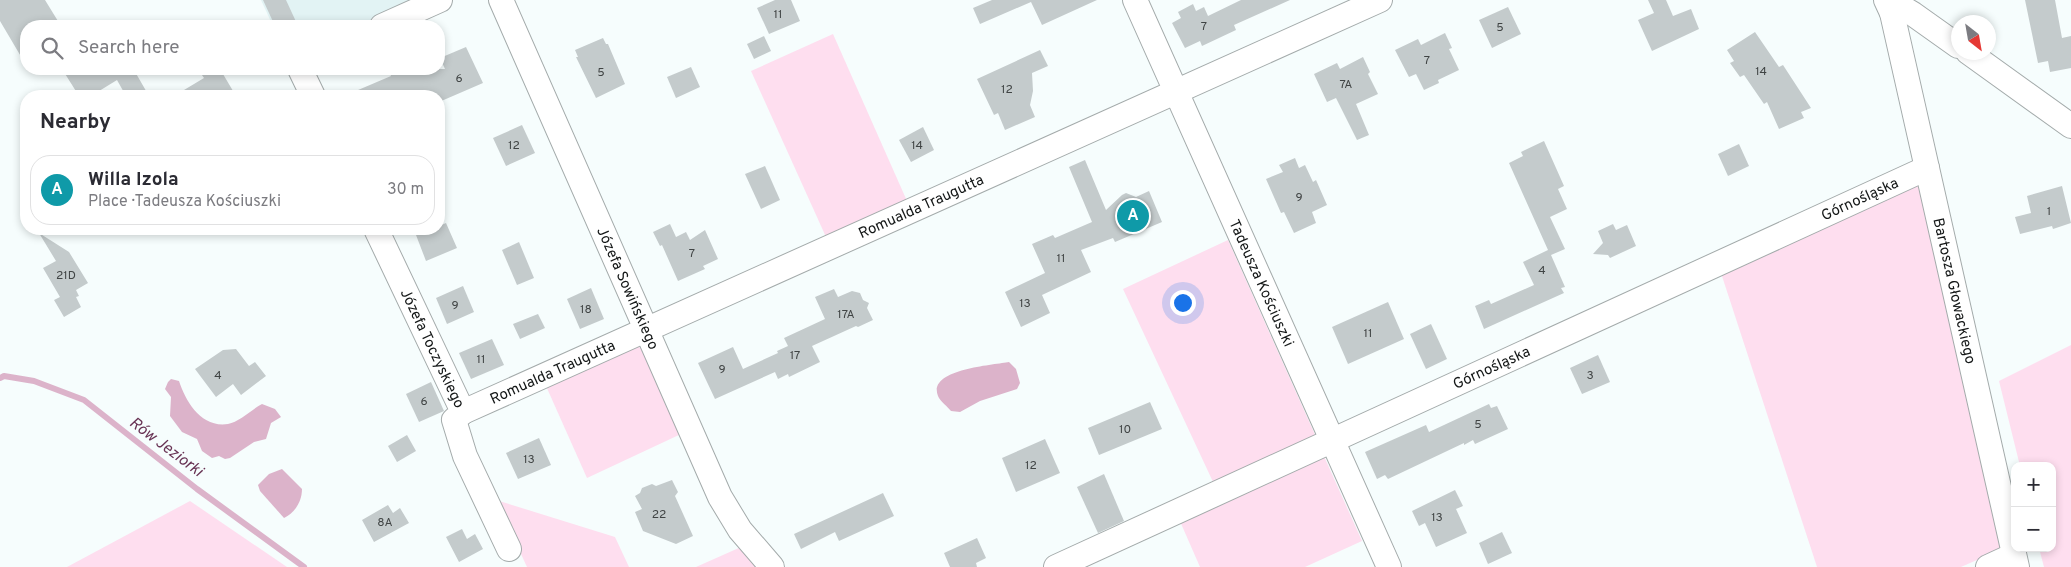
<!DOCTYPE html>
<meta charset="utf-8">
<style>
:root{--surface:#fff;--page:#f7f7f7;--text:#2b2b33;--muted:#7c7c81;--line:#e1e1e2;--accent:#ea580c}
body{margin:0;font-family:Overpass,sans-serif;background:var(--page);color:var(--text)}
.controls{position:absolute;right:15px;bottom:15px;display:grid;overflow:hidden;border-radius:10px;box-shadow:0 2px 8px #0003}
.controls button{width:45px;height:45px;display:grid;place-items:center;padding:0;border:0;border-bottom:1px solid var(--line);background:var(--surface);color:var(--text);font:25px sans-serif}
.compass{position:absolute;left:1951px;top:15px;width:45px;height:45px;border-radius:50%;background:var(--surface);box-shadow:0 2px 8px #0003;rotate:149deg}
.you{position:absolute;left:1182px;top:302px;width:18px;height:18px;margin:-12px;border:4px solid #fff;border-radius:50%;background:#1a73e8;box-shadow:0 0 0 8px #1a73e833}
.badge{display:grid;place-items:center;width:32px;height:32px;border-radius:50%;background:var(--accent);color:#fff;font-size:16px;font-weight:700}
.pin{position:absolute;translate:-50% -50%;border:2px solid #fff;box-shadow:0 1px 5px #0006}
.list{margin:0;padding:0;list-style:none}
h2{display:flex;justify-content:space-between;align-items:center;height:65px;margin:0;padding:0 20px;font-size:21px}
h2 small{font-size:16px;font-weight:400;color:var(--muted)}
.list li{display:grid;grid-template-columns:32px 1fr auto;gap:15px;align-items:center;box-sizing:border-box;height:70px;margin:0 10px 10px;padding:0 10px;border:1px solid var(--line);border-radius:20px}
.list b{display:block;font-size:19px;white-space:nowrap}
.list p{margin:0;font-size:16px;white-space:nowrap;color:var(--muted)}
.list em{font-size:16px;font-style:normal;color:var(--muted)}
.icon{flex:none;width:28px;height:28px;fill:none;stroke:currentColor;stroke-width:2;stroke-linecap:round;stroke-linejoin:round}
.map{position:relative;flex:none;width:2071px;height:567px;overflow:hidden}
.search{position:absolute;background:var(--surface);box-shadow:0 2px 8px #0003;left:20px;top:20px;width:425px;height:55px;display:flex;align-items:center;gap:12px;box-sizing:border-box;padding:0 18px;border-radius:20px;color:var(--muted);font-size:19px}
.panel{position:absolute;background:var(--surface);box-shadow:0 2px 8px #0003;left:20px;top:90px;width:425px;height:145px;border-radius:20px}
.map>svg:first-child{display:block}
</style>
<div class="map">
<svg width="2071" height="567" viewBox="0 0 2071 567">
<rect width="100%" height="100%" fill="#f6fdfd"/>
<polygon fill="#e2f3f4" points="261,0 415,0 358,26 273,26"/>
<g fill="#fedeef">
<polygon points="833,34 907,201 826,237 751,71"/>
<polygon points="1921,183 2002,549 1961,567 1817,567 1721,273"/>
<polygon points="1228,240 1316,437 1214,484 1123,289"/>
<polygon points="2071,345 2071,567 2044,567 2039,548 2052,548 2052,466 2020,466 1999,381"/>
<polygon points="634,346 643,348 681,434 587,478 546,386"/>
<polygon points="1323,454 1362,541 1305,567 1200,567 1179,519"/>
<polygon points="496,500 615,537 629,567 527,567"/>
<polygon points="190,501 287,567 67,567"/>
<polygon points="741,547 760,567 696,567"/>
</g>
<g fill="#dcb3ca">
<path d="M 1009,362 L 1016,369 L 1020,383 L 1017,389 L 980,401 L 960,412 L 951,411 C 948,407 940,401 938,396 C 927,369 994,365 1009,362 Z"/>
<path d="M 171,379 L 179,381 C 186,402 201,428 228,424 C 239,422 251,410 262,404 L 275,409 L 281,417 L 271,423 L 266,439 L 254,442 L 230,458 L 225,459 L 219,456 L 212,458 L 202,451 L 197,439 L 182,432 L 170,416 L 171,397 L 165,389 L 168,382 Z"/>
<path d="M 282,469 L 302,489 C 302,501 295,513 284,518 L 260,491 L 258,485 L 269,474 Z"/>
</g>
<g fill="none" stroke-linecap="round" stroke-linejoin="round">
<polyline stroke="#dcb3ca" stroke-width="6" points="0,378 4,376 34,381 84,400 197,489 304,567"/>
</g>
<g fill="#c4cbcc">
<polygon points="0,0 45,0 61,26 26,26 26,65 0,21"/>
<polygon points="263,0 286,0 298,26 275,26"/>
<polygon points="775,0 791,0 800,21 769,34 757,8"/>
<polygon points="992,0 1097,0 1042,25 1031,2 980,24 973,8"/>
<polygon points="1241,0 1290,0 1234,25 1236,30 1202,46 1200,41 1185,48 1172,23 1181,18 1178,12 1193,4 1196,11 1204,7 1208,16"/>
<polygon points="1648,0 1666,0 1673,16 1691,9 1699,29 1652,51 1638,20 1654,13"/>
<polygon points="2025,0 2055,0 2062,38 2071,36 2071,68 2050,72 2048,61 2038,63"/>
<polygon points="1508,7 1521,34 1492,48 1479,20"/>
<polygon points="1755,32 1779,67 1783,65 1811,108 1801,112 1804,118 1779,129 1767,102 1764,104 1744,75 1740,77 1730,63 1734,61 1727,50"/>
<polygon points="1445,33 1452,48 1449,49 1459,70 1438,80 1439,83 1424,90 1416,74 1409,77 1395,50 1418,39 1421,45"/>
<polygon points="764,36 771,51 754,59 747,44"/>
<polygon points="603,38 606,44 608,44 625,84 596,98 576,57 578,57 575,50"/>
<polygon points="466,47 483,83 439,102 439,96 344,96 391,76 388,69 445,69 440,58"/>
<polygon points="1040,50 1048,66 1032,73 1033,91 1030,105 1035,117 1005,130 998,113 994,115 977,79"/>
<polygon points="1363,57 1370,72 1368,74 1378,94 1356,104 1369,135 1357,140 1336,98 1327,102 1314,74 1337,63 1340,69"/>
<polygon points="691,67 700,87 676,98 667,77"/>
<polygon points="62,69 136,69 134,70 149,96 126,96 117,80 91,96 79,96"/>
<polygon points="198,69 220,69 236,96 174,96 204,78"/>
<polygon points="522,125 535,153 506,166 493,138"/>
<polygon points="923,127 934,150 911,162 899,140"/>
<polygon points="1544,141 1564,186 1558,189 1567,209 1550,217 1565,249 1551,255 1565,287 1561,288 1564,293 1484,329 1475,306 1489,300 1491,304 1534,285 1523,262 1548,250 1509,163 1523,156 1521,152"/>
<polygon points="1739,144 1749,166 1728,176 1718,154"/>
<polygon points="1295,158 1299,168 1305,165 1313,182 1316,180 1327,205 1312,212 1316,223 1294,233 1284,212 1281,213 1266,179 1283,172 1279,165"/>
<polygon points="1085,160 1106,210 1122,195 1126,193 1136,197 1149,191 1162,222 1115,242 1113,238 1081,250 1091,272 1042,295 1050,313 1021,327 1005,292 1045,273 1032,244 1053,235 1055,238 1092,222 1069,167"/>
<polygon points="765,166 780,200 761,209 745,174"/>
<polygon points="2062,186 2071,223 2053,229 2052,226 2020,234 2015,217 2031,213 2027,196"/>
<polygon points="446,223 457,248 426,261 416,235 432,229 439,229 439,226"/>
<polygon points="670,224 676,237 686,232 690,240 705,230 718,259 703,266 705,269 678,281 662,245 660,246 653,232"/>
<polygon points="1613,224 1616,230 1627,225 1636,246 1610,258 1608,255 1593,254 1603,243 1598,231"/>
<polygon points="39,233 69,252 88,283 76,290 79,296 76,297 81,307 64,317 54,300 60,297 43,268 56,261"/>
<polygon points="519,242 534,278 517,285 502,250"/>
<polygon points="463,286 474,312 447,324 436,298"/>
<polygon points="591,288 604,319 580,329 567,299"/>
<polygon points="834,289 838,297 852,291 860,293 863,300 869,303 867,308 873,320 858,327 856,326 812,346 820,362 789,377 788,374 778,379 775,372 715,399 698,363 733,347 743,369 778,353 777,351 788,346 784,338 825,319 815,297"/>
<polygon points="1388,302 1404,339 1348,364 1332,327"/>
<polygon points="538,314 545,328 520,339 513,324"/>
<polygon points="1431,324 1447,359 1426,369 1410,334"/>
<polygon points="492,339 504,365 471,379 459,353"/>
<polygon points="236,349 249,366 255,362 266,376 241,395 233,384 216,397 195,369 223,350"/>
<polygon points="1598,355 1610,382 1582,394 1570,368"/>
<polygon points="431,382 444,411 419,422 406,394"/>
<polygon points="1150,402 1162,429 1099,455 1088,428"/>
<polygon points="1489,404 1491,408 1497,406 1508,429 1475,444 1473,440 1464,445 1464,443 1388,479 1385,475 1377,479 1365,452 1426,425 1429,432"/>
<polygon points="407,435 416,451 397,462 388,446"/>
<polygon points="539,438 551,465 518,479 506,453"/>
<polygon points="1045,439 1060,473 1016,492 1002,458"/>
<polygon points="1104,474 1124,521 1098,533 1077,487"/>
<polygon points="672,480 678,492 675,496 693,536 676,544 643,531 635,512 642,509 635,496 640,493 642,488 652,484 656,486"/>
<polygon points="1455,490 1463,506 1456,509 1467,533 1436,547 1425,523 1419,526 1412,511"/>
<polygon points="883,493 894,516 839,541 835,532 801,549 794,534"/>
<polygon points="388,505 393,513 400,508 409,523 374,542 362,520"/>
<polygon points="462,529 467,539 475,534 483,549 459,562 446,537"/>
<polygon points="1502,532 1512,553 1488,564 1479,543"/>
<polygon points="977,538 986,558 976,563 977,567 950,567 944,553"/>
</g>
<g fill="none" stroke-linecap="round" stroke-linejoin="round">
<defs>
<g id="minor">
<path id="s1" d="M 501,0 L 720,497 L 740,530 L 772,567"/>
<path id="s2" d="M 1135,0 L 1389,567"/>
<path id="s3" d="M 1886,0 L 1892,13 L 2017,567"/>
<polyline points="1892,13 1908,11 1913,14 1958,46"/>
<polyline points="382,26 440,0"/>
<polyline points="1968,52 2071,126"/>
<polyline points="300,69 313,96"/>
<path id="s4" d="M 376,229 L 463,412 L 454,420 L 465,456 L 509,549"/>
<path id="s5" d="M 463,412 L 1380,0"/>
<path id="s6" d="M 1056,567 L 1927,168"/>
<polyline points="1988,567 2014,555"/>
</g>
</defs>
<use href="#minor" stroke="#a4abab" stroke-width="26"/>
<use href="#minor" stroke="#fff" stroke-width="24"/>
</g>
<g text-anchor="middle" stroke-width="4" stroke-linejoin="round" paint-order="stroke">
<g font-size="12" fill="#404444">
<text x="778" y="18">11</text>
<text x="1204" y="30">7</text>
<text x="1500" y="31">5</text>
<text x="1427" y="64">7</text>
<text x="1761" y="75">14</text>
<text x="601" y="76">5</text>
<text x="459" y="82">6</text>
<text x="1346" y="88">7A</text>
<text x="1007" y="93">12</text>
<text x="514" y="149">12</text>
<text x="917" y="149">14</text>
<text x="1299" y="201">9</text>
<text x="2049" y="215">1</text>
<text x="692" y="257">7</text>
<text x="1061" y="262">11</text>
<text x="1542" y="274">4</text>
<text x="66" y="279">21D</text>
<text x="1025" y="307">13</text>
<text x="455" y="309">9</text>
<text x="586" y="313">18</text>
<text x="846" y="318">17A</text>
<text x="1368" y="337">11</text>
<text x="795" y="359">17</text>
<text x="481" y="363">11</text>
<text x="722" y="373">9</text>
<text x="218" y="379">4</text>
<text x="1590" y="379">3</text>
<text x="424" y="405">6</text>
<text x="1478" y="428">5</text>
<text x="1125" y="433">10</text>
<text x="529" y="463">13</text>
<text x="1031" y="469">12</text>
<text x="659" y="518">22</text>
<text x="1437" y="521">13</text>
<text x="385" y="526">8A</text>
</g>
<g font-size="15" fill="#141717" stroke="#f6fdfd">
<text dy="5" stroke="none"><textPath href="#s6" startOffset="884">Górnośląska</textPath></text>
<text dy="5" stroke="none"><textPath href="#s5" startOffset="502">Romualda Traugutta</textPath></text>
<text dy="5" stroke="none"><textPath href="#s2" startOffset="310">Tadeusza Kościuszki</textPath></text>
<text dy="5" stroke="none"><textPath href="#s1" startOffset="315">Józefa Sowińskiego</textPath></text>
<text dy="5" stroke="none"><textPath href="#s3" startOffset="299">Bartosza Głowackiego</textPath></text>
<text dy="5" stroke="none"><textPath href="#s4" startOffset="132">Józefa Toczyskiego</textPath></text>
<text dy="5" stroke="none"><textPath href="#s6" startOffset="479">Górnośląska</textPath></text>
<text dy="5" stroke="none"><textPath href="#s5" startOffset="98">Romualda Traugutta</textPath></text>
</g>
<g font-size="16" font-style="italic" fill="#683354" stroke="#f6fdfd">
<text transform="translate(167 446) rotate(37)" y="6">Rów Jeziorki</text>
</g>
</g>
</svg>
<div class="controls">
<button>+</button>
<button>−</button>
</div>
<svg class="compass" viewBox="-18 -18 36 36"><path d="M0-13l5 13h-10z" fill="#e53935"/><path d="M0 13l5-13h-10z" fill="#7c7c81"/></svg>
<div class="you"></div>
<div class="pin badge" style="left:1133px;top:216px;background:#0f9aa8">A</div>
<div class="search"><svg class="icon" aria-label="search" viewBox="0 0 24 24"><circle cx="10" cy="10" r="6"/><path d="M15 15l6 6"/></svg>Search here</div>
<section class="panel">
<h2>Nearby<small></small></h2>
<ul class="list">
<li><span class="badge" style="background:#0f9aa8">A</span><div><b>Willa Izola</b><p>Place · Tadeusza Kościuszki</p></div><em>30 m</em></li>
</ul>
</section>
</div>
